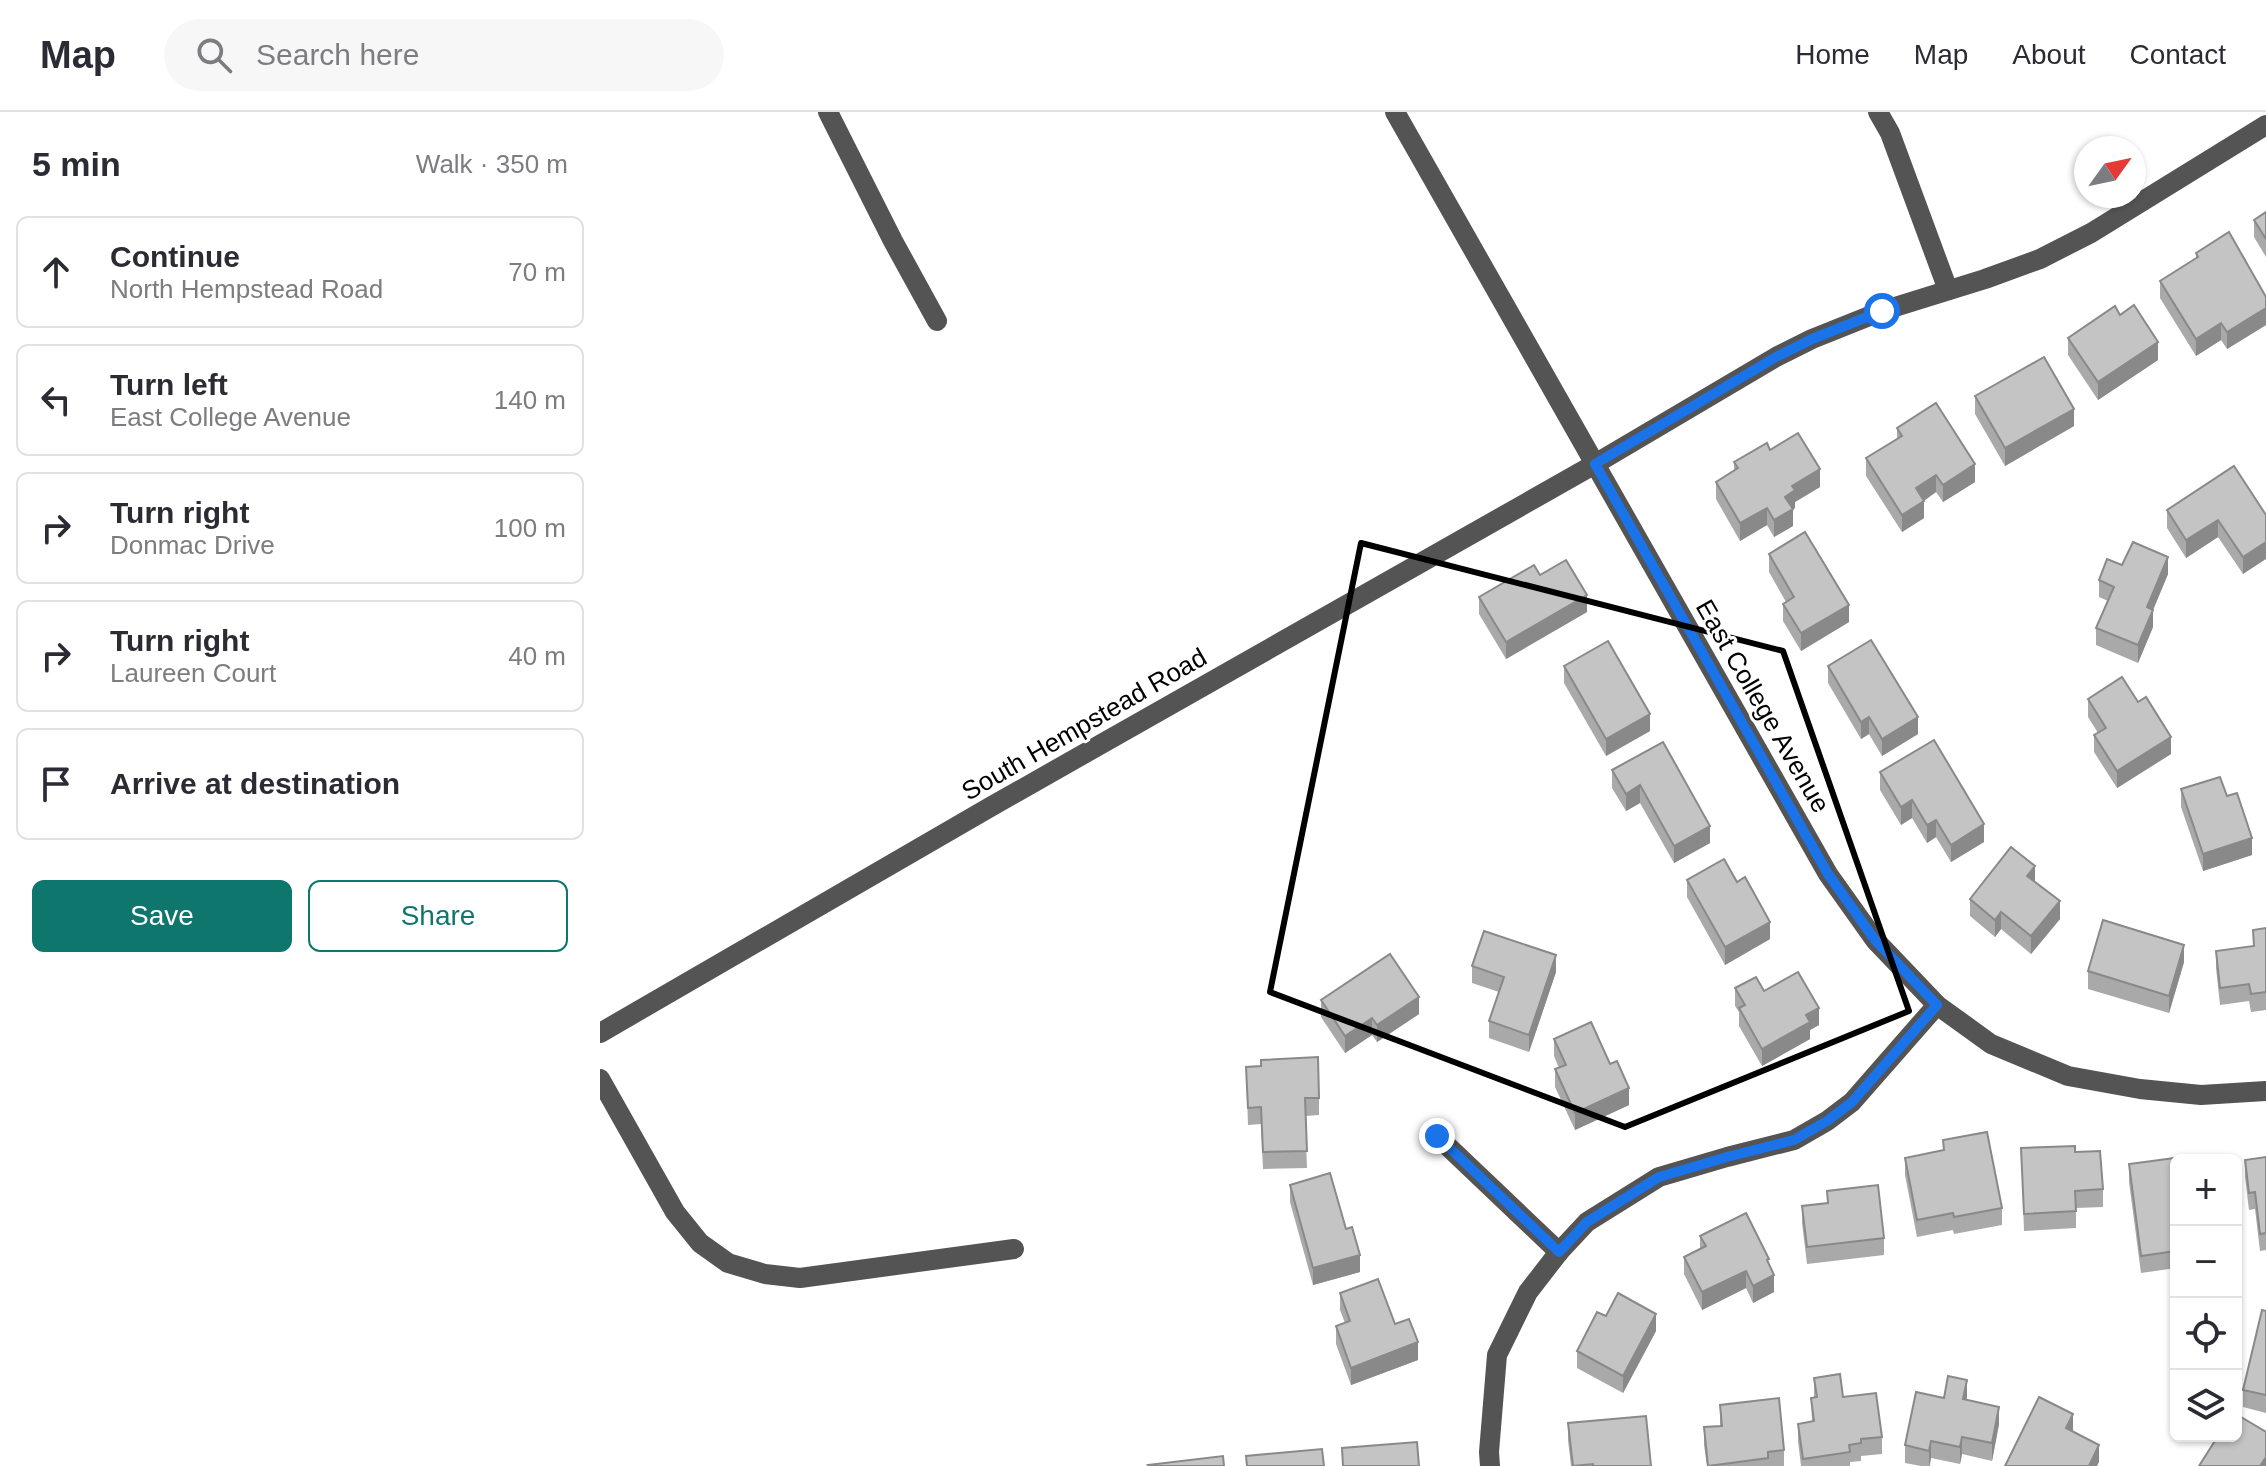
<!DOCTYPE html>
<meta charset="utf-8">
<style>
:root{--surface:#fff;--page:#f7f7f7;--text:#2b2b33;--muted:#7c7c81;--line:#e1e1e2;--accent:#0f766e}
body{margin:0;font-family:Helvetica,sans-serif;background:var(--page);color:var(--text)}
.controls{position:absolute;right:24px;bottom:24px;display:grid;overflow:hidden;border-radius:12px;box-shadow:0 2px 6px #0004}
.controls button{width:72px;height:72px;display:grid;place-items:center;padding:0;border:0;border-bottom:2px solid var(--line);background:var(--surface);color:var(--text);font:40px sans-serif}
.compass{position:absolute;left:1474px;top:24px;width:72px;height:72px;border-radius:50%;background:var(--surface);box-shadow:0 2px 6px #0004;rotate:57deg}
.stop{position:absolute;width:24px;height:24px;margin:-18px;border:6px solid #1a73e8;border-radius:50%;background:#fff}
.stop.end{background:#1a73e8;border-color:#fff;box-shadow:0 2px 8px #0008}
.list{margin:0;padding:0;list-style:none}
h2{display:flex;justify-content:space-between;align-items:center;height:104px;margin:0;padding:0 32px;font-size:34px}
h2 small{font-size:26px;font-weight:400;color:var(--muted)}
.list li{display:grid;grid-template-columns:52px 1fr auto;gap:24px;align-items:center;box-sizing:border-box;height:112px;margin:0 16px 16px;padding:0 16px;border:2px solid var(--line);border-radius:12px}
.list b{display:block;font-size:30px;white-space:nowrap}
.list p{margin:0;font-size:26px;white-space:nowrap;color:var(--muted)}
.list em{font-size:26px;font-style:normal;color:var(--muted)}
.actions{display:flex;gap:16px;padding:24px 32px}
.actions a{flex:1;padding:18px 0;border:2px solid var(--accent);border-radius:12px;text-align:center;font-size:28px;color:var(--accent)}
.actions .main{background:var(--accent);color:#fff}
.icon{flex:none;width:44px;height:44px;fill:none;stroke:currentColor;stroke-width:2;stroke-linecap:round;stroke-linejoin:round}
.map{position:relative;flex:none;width:1666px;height:1354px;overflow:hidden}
header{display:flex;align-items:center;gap:48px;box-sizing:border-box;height:112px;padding:0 40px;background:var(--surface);border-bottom:2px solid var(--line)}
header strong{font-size:38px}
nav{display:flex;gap:44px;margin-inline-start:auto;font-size:28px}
.search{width:560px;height:72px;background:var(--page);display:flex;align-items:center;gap:20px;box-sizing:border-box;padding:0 28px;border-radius:44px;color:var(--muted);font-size:30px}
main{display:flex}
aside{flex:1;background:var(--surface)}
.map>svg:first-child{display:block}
</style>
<header>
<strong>Map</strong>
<div class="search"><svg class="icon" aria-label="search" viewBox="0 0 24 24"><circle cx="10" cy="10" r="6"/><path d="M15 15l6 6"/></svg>Search here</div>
<nav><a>Home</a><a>Map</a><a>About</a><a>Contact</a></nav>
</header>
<main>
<aside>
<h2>5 min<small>Walk · 350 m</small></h2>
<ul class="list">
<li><svg class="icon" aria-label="ahead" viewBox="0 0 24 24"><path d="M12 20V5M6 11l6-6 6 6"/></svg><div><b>Continue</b><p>North Hempstead Road</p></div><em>70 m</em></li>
<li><svg class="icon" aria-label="left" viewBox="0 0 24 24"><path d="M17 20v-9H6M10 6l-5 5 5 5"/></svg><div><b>Turn left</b><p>East College Avenue</p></div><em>140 m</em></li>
<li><svg class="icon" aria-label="right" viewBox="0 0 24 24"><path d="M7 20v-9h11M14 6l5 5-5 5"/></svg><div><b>Turn right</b><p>Donmac Drive</p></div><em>100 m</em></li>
<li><svg class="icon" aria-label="right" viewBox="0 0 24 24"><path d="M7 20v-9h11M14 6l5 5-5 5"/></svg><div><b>Turn right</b><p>Laureen Court</p></div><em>40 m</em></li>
<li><svg class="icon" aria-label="arrive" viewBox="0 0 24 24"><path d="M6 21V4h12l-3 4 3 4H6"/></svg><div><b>Arrive at destination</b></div></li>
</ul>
<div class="actions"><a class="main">Save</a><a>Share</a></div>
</aside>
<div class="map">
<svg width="1666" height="1354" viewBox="0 0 1666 1354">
<rect width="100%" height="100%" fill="#fff"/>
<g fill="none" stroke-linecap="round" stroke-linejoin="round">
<g stroke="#545454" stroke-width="20">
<polyline points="228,0 293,129 337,209"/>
<polyline points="795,0 1228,762 1275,828 1337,893 1391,932 1468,964 1540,977 1601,983 1666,979"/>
<polyline points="1278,0 1290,21 1348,178"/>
<polyline points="0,921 392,694 995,352 1176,245 1212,227 1282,199 1385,167 1440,147 1491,121 1666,13"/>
<polyline points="0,967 75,1100 100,1131 128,1151 165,1162 200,1166 414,1137"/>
<polyline points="837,1024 959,1140"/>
<polyline points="890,1354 889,1340 897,1243 928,1180 959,1140 987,1110 1059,1065 1127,1045 1194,1028 1227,1009 1252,990 1337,893"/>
</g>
</g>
<g fill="#a9a9a9">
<polygon points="1666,100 1666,145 1654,125 1654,108"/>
<polygon points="1596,141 1666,185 1666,213 1627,237 1621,228 1596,244 1560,186 1560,169 1596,147"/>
<polygon points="1520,203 1558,248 1498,288 1468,243 1468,226"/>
<polygon points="1375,284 1474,314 1405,354 1375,302"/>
<polygon points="1297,316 1375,370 1343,390 1336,380 1324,389 1324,406 1302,420 1266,364 1266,346 1297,327"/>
<polygon points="1170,338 1220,375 1195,390 1195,396 1193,397 1193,414 1174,425 1167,413 1140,429 1116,387 1116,370 1134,359 1134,350"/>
<polygon points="1567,398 1666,403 1643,462 1618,425 1586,446 1567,416"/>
<polygon points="1169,442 1249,510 1201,539 1183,509 1183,492 1186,490 1169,460"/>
<polygon points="1522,453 1568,462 1553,498 1553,515 1538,551 1496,533 1496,516 1508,489 1499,485 1499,468"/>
<polygon points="940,463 987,500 906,547 879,502 879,485"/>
<polygon points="964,554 1050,619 1006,644 964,571"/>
<polygon points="1228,554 1318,622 1282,644 1269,622 1261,627 1228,571"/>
<polygon points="1488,587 1538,590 1571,642 1517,676 1494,640 1494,623 1498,621 1488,605"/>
<polygon points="1063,630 1110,731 1074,751 1040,691 1026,699 1012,676 1012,658"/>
<polygon points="1280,660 1384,730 1351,750 1336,725 1327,731 1312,706 1301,713 1280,678"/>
<polygon points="1581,677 1627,684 1652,743 1603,759 1581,695"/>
<polygon points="1087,768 1170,827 1125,853 1087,785"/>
<polygon points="1435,770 1460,807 1431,842 1401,817 1395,825 1370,804 1370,787"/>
<polygon points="1666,816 1666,898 1651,900 1649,889 1620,893 1616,856 1616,839 1653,834 1653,818"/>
<polygon points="1584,850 1569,901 1488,877 1488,859"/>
<polygon points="872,854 956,860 929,940 889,926 889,909 899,880 872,871"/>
<polygon points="1135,876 1164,879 1219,913 1210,918 1210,927 1162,954 1139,914 1139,900 1135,894"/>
<polygon points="721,888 819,902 777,930 772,923 745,941 721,905"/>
<polygon points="954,927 1029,993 975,1018 955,975 955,957 959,956 954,944"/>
<polygon points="646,955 719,986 719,1003 705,1004 707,1056 663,1057 661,1012 648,1013"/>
<polygon points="1343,1028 1402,1096 1402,1113 1354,1122 1353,1118 1317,1125 1305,1063 1305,1046 1343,1039"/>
<polygon points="1421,1036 1475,1040 1503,1077 1503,1095 1476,1096 1476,1116 1424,1119"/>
<polygon points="1666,1045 1666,1138 1660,1139 1655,1097 1649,1098 1645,1065 1645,1048"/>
<polygon points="1576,1051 1576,1156 1541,1161 1529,1070 1529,1052"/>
<polygon points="690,1073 746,1117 760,1160 713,1173 690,1090"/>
<polygon points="1227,1079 1284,1126 1284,1143 1207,1152 1202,1111 1202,1094 1227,1091"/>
<polygon points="1100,1124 1169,1153 1174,1180 1153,1191 1146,1176 1102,1198 1084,1162 1084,1145 1100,1137"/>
<polygon points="740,1181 795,1212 818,1248 751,1273 736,1232 736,1214 745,1211 740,1198"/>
<polygon points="1666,1199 1666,1301 1643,1295 1643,1278"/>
<polygon points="1006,1204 1056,1219 1023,1281 977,1256 977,1239"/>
<polygon points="1214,1266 1243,1285 1282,1325 1282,1342 1261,1344 1261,1349 1250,1350 1250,1354 1201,1354 1198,1329 1198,1312 1212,1310 1211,1286 1214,1286"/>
<polygon points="1367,1285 1366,1288 1399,1312 1392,1349 1362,1342 1360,1352 1331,1346 1330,1354 1321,1354 1305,1351 1305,1333 1344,1286"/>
<polygon points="1120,1293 1184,1338 1184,1354 1107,1354 1104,1333 1104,1315 1120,1314"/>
<polygon points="968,1311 1051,1354 971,1354 968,1328"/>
</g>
<g fill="#898989">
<polygon points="1666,196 1666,213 1627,237 1627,220"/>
<polygon points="1621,211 1621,228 1596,244 1596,227"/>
<polygon points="1558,230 1558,248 1498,288 1498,270"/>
<polygon points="1474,297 1474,314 1405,354 1405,336"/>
<polygon points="1375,352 1375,370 1343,390 1343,373"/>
<polygon points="1220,357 1220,375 1195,390 1195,396 1193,397 1193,414 1174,425 1174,408 1185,385 1192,374"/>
<polygon points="1336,363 1336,380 1316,394 1316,376"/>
<polygon points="1324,389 1324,406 1302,420 1302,403"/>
<polygon points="1167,396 1167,413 1140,429 1140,411"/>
<polygon points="1618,408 1618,425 1586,446 1586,428"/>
<polygon points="1666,430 1666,447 1643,462 1643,445"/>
<polygon points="1568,445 1568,462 1553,498 1553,515 1538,551 1538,533 1547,495"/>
<polygon points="987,483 987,500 906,547 906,530"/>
<polygon points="1249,493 1249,510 1201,539 1201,521"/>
<polygon points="1050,602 1050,619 1006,644 1006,627"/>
<polygon points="1269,605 1269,622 1261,627 1261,610"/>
<polygon points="1318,605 1318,622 1282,644 1282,627"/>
<polygon points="1571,625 1571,642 1517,676 1517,659"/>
<polygon points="1040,673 1040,691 1026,699 1026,682"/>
<polygon points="1312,688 1312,706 1301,713 1301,695"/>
<polygon points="1336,708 1336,725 1327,731 1327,713"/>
<polygon points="1384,712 1384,730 1351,750 1351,733"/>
<polygon points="1110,714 1110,731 1074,751 1074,734"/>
<polygon points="1652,726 1652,743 1603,759 1603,742"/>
<polygon points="1435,754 1435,771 1427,764"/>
<polygon points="1460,789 1460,807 1431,842 1431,824"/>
<polygon points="1401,800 1401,817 1395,825 1395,808"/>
<polygon points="1170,810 1170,827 1125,853 1125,835"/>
<polygon points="1584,833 1584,850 1569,901 1569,884"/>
<polygon points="956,843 956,860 929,940 929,923"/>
<polygon points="819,885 819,902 777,930 777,913"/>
<polygon points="1219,896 1219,913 1210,918 1210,927 1162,954 1162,937 1206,903"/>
<polygon points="772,906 772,923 745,941 745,924"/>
<polygon points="1029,976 1029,993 975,1018 975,1001"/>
<polygon points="760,1143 760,1160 713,1173 713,1156"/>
<polygon points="1146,1159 1146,1176 1102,1198 1102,1180"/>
<polygon points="1174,1163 1174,1180 1153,1191 1153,1174"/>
<polygon points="1056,1202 1056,1219 1023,1281 1023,1264"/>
<polygon points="818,1230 818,1248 751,1273 751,1256"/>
<polygon points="1367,1268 1367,1285 1363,1305 1363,1287"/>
<polygon points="1399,1295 1399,1312 1392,1349 1392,1331"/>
<polygon points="1473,1302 1473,1319 1466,1316"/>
<polygon points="1362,1325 1362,1342 1360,1352 1360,1335"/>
<polygon points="1331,1329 1331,1346 1329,1354 1329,1339"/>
<polygon points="1499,1333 1499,1350 1497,1354 1489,1354"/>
<polygon points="1666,1345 1666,1354 1660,1354"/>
</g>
<g fill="#c4c4c4" stroke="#898989" stroke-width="2">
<polygon points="1666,100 1666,127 1654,108"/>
<polygon points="1629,120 1666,185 1666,196 1627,220 1621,211 1596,227 1560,169 1598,145 1596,141"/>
<polygon points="1534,193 1558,230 1498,270 1468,226 1515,194 1520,203"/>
<polygon points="1444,245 1474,297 1405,336 1375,284"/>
<polygon points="1336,291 1375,352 1343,373 1336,363 1316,376 1324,389 1302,403 1266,346 1302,324 1297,316"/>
<polygon points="1198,321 1220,357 1192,374 1195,378 1185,385 1193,397 1174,408 1167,396 1140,411 1116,370 1138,356 1134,350 1167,331 1170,338"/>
<polygon points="1634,354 1666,403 1666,430 1643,445 1618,408 1586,428 1567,398"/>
<polygon points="1205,420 1249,493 1201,521 1183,492 1194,485 1169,442"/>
<polygon points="1533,430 1568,445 1547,495 1553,498 1538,533 1496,516 1514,475 1499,468 1507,447 1522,453"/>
<polygon points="966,448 987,483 906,530 879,485 934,453 940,463"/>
<polygon points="1271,528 1318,605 1282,627 1269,605 1261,610 1228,554"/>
<polygon points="1008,529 1050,602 1006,627 964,554"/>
<polygon points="1522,565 1538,590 1546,585 1571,625 1517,659 1494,623 1506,616 1488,587"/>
<polygon points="1334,628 1384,712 1351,733 1336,708 1327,713 1312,688 1301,695 1280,660"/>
<polygon points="1063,630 1110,714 1074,734 1040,673 1026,682 1012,658"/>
<polygon points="1620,665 1627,684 1637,681 1652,726 1603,742 1581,677"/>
<polygon points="1411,735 1435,754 1427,764 1460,789 1431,824 1401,800 1395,808 1370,787"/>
<polygon points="1124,747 1137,770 1145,765 1170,810 1125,835 1087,768"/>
<polygon points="1503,808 1584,833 1569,884 1488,859"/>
<polygon points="1666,816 1666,880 1651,882 1649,872 1620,876 1616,839 1654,834 1653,818"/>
<polygon points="884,819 956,843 929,923 889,909 904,865 872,854"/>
<polygon points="790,842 819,885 777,913 772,906 745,924 721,888"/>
<polygon points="1198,860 1219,896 1206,903 1210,910 1162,937 1139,896 1145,893 1135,876 1156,865 1164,879"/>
<polygon points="991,910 1010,952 1017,949 1029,976 975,1001 955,957 966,953 954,927"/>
<polygon points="718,945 719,986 705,986 707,1039 663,1040 661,995 648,996 646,955 661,954 661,948"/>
<polygon points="1387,1020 1402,1096 1354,1105 1353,1101 1317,1108 1305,1046 1344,1038 1343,1028"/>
<polygon points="1475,1034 1475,1040 1500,1039 1503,1077 1475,1079 1476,1099 1424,1102 1421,1036"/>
<polygon points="1666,1045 1666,1121 1660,1122 1655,1080 1649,1081 1645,1048"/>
<polygon points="1575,1046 1576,1139 1541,1144 1529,1052"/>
<polygon points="730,1061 746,1117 752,1115 760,1143 713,1156 690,1073"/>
<polygon points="1278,1073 1284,1126 1207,1135 1202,1094 1228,1091 1227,1079"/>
<polygon points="1146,1101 1169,1147 1167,1148 1174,1163 1153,1174 1146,1159 1102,1180 1084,1145 1106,1134 1100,1124"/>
<polygon points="778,1167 795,1212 809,1207 818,1230 751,1256 736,1214 750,1209 740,1181"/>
<polygon points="1018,1181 1056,1202 1023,1264 977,1239 997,1200 1006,1204"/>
<polygon points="1662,1198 1666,1199 1666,1283 1643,1278"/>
<polygon points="1240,1262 1243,1285 1276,1281 1282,1325 1261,1327 1261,1331 1249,1333 1250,1340 1203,1347 1198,1312 1214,1309 1211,1286 1217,1285 1214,1266"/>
<polygon points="1348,1264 1367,1268 1363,1287 1399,1295 1392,1331 1362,1325 1360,1335 1331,1329 1329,1339 1305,1333 1316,1280 1344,1286"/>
<polygon points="1439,1285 1473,1302 1466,1316 1499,1333 1489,1354 1405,1354"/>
<polygon points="1179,1286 1184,1338 1168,1340 1168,1346 1108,1354 1104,1315 1122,1314 1120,1293"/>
<polygon points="1636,1302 1666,1320 1666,1345 1660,1354 1599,1354 1618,1324 1636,1324"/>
<polygon points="1046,1304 1051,1354 993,1354 993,1352 973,1354 968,1311"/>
<polygon points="817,1330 819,1354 743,1354 742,1336"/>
<polygon points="722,1337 724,1354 647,1354 646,1344"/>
<polygon points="623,1344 624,1354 549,1354 548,1353"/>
</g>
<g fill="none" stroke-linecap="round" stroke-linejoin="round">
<polyline stroke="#1a73e8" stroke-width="10" points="837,1024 959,1140 987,1110 1059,1065 1127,1045 1194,1028 1227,1009 1252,990 1337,893 1275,828 1228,762 995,352 1176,245 1212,227 1282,199"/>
</g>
<path fill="none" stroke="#000" stroke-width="6" stroke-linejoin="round" d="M 761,431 L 1183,539 L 1309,899 L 1025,1015 L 670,880 Z"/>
<g text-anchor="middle" stroke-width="6" stroke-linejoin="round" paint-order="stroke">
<g font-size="26" fill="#000" stroke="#fff">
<text transform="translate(1163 594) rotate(60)" y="9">East College Avenue</text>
<text transform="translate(484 612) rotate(-30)" y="9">South Hempstead Road</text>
</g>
</g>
</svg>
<div class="controls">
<button>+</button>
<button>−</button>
<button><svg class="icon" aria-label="locate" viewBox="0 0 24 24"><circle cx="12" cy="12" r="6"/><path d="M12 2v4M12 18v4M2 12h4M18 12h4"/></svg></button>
<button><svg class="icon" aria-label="layers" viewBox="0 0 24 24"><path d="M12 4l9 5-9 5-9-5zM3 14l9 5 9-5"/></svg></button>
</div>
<svg class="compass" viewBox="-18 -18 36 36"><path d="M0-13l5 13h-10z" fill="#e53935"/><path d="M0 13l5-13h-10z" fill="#7c7c81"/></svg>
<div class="stop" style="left:1282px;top:199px"></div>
<div class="stop end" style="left:837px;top:1024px"></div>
</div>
</main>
